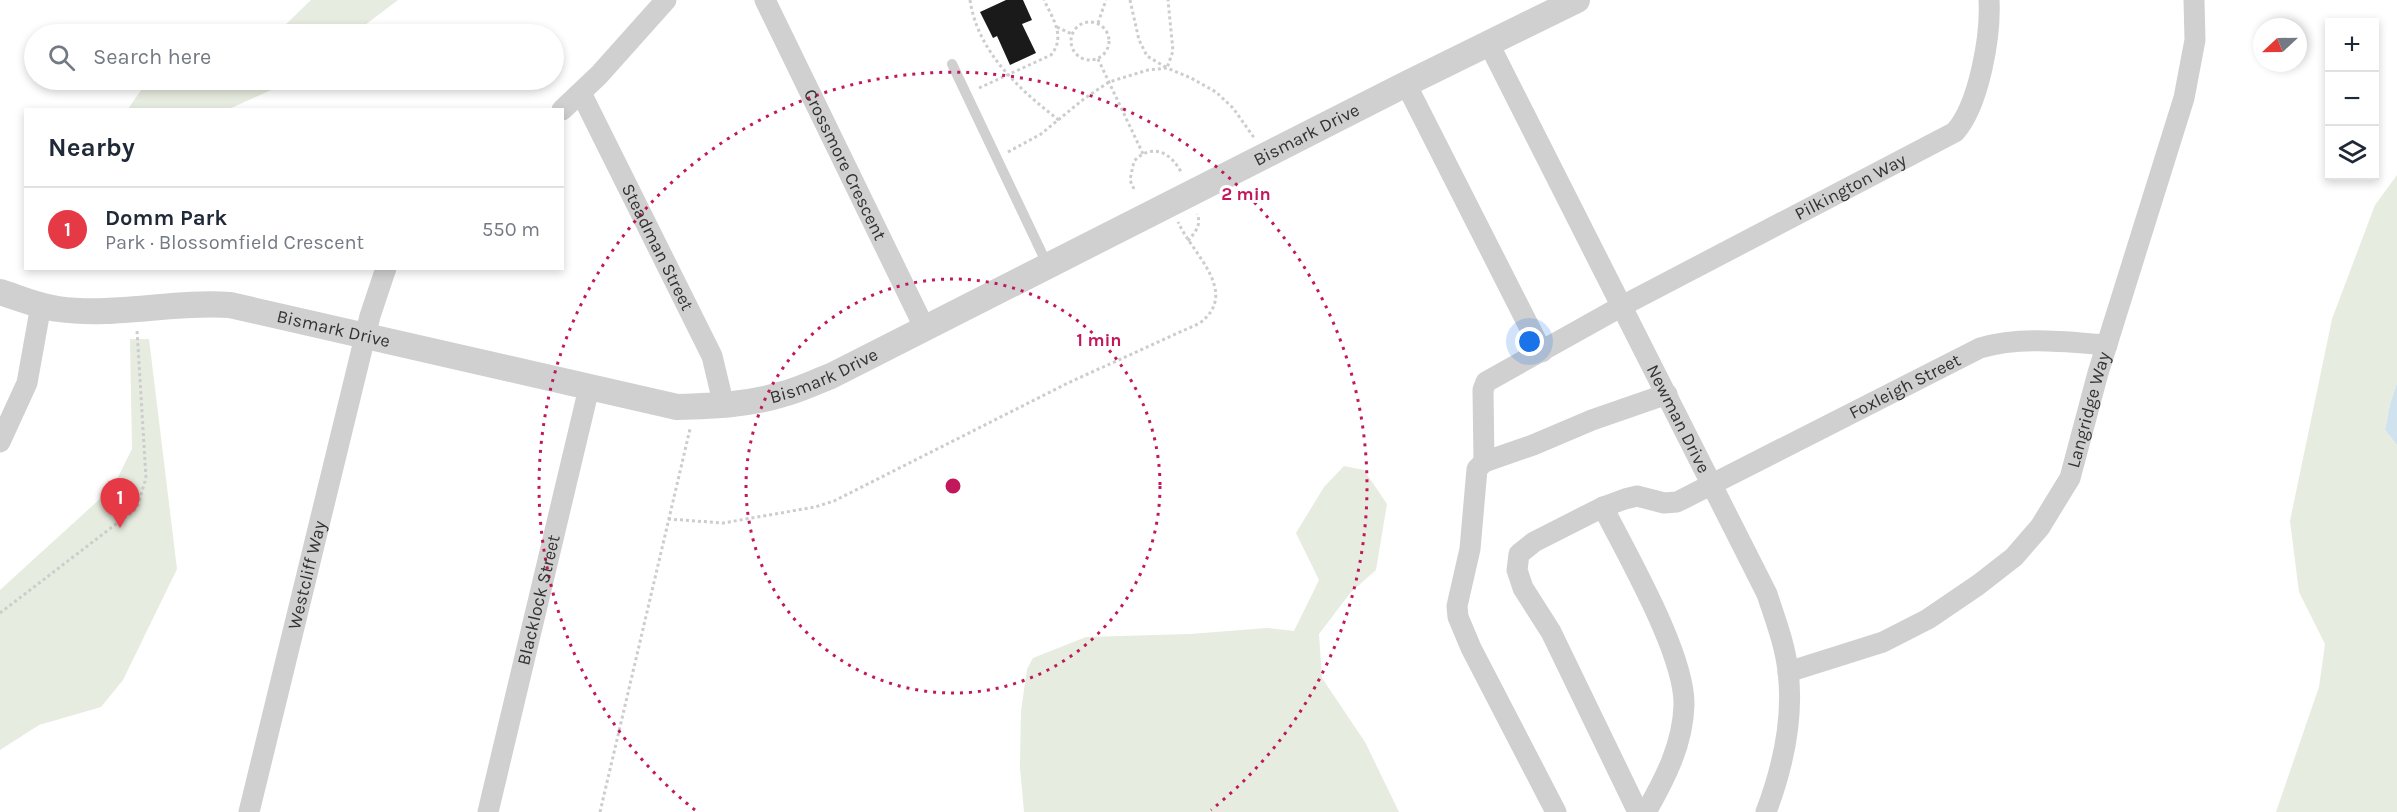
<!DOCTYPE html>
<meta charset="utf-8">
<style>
:root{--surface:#fff;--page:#f6f6f7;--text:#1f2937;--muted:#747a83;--line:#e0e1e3;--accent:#e63946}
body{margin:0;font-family:Karla,sans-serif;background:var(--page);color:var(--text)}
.controls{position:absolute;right:18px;top:18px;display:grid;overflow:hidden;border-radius:0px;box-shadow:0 3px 9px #0003}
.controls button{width:54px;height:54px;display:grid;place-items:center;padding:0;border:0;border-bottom:2px solid var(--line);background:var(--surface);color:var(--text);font:30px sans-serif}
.compass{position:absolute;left:2253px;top:18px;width:54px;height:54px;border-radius:50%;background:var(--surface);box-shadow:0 3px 9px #0003;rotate:248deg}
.you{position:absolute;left:1530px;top:342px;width:21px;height:21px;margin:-15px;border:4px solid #fff;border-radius:50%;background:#1a73e8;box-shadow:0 0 0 9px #1a73e833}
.badge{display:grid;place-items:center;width:39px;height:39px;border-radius:50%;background:var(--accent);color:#fff;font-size:20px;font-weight:700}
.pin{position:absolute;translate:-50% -50px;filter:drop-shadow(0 2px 3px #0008)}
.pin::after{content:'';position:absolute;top:32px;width:21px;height:18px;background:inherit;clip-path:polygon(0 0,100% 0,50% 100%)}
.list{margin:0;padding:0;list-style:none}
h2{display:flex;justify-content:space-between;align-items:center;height:78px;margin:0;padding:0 24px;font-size:26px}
h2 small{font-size:20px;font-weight:400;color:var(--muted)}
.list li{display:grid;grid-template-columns:39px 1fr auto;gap:18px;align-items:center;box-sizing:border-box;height:84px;padding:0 24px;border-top:2px solid var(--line)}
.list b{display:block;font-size:22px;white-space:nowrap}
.list p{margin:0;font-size:20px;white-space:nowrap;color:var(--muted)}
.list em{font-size:20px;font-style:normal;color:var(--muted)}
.icon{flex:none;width:33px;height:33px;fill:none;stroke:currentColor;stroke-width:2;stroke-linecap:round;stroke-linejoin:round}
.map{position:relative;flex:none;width:2397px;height:812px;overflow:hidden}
.search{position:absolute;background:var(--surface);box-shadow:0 3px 9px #0003;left:24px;top:24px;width:540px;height:66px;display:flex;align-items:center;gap:15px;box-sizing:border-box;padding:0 21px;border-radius:33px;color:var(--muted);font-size:22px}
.panel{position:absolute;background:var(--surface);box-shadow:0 3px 9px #0003;left:24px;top:108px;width:540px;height:162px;border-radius:0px}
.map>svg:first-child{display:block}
</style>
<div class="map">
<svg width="2397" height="812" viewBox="0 0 2397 812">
<rect width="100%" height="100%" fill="#fff"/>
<g fill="#e6ecdf">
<polygon points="311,0 398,0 353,34 276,34"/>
<polygon points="148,80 293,80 229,109 128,109"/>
<polygon points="2397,175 2397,383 2390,404 2385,430 2397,445 2397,812 2276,812 2319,687 2325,644 2299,592 2290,521 2332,319 2375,205"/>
<polygon points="130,339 149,339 177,569 123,680 101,707 39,725 0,750 0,590 113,487 132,449"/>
<polygon points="1344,466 1364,470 1387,504 1376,570 1351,592 1319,634 1322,678 1365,742 1399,812 1024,812 1020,767 1021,711 1027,669 1033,658 1086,637 1190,634 1267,628 1294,631 1319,580 1296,533 1324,487"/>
</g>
<polygon fill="#cfe2ee" points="2397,383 2397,445 2385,430 2390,404"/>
<polygon fill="#1a1a1a" points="1006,0 1023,0 1032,20 1022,24 1036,53 1010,65 997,36 993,38 980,12"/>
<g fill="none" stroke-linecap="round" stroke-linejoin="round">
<g stroke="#cdcdcd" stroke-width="3" stroke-dasharray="3 3" stroke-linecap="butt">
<path d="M 970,0 C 978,53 1020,90 1060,121"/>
<polyline points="1130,0 1139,40 1147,56 1167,68 1173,51 1168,0"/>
<circle cx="1090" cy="41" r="19"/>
<polyline points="1098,23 1106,0"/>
<polyline points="1057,27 1072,34"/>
<polyline points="1098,59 1143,154"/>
<path d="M 979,88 L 1051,55 C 1066,37 1053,19 1044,0"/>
<polyline points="1008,152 1041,134 1085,98 1109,82 1148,70 1167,68 1191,78 1216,92 1233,108 1255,139"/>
<path d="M 1134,189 L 1130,180 L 1134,161 C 1153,142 1172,153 1182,174"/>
<path d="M 1188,241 C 1195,232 1202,225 1197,214"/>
<path d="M 668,519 L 723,523 L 815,507 L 834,501 L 1068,383 L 1200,323 C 1240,292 1193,255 1178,222"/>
<polyline points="0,613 137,508 146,478 137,330"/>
<polyline points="600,812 690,429"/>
</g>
<polyline stroke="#d0d0d0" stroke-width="10" points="952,64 1048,266"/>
<g stroke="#d0d0d0" stroke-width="21">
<path id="s1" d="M 765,0 L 925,329"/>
<path id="s2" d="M 1489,44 L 1767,594 C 1775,619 1785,644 1788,671 C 1794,719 1783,767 1766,812"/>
<polyline points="1406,84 1542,352"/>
<path id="s3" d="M 581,93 L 712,356 L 724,406"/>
<polyline points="562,110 599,75 666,0"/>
<polyline points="0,442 27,383 41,305"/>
<path id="s4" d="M 1484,462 L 1483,390 L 1486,382 L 1622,306 L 1955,132 C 1979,105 1991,36 1989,0"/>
<path d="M 1603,507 C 1627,555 1685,654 1684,705 C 1683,744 1665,779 1646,812"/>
<path id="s5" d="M 1788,672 L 1883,642 L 1928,619 L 1978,585 L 2014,557 L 2040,527 L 2070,478 L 2098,373 L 2184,98 L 2195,40 L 2194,0"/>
<path id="s6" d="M 249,812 L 370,316 L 386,268"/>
<path id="s7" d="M 488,812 L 589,388"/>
<polyline points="1556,812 1471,648 1458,617 1457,606 1470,549 1477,469 1484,462 1533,445 1592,420 1667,394"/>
<path id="s8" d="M 1638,812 L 1551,632 L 1523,588 L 1517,570 L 1519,554 L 1534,542 L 1603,507 L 1625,499 L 1637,496 L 1664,503 L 1677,502 L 1980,348 C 2022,336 2065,342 2107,345"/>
</g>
<path stroke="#d0d0d0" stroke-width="26" id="s9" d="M 0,292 C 19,298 38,306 58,309 C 115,317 173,301 230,305 L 677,407 C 713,406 748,405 783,394 C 799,390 815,382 831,376 L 1406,84 L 1577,0"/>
</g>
<g fill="none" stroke="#c2185b" stroke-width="3" stroke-dasharray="3 6">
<circle cx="953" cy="486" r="207"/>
<path d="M695 810A414 414 0 1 1 1211 810"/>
</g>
<g text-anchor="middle" stroke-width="6" stroke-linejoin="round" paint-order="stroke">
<g font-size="18" fill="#333" stroke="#fff">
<text dy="6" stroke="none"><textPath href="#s9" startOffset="1383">Bismark Drive</textPath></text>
<text dy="6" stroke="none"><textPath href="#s1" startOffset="183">Crossmore Crescent</textPath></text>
<text dy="6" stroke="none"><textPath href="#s4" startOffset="494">Pilkington Way</textPath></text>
<text dy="6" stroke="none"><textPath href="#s3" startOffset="172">Steadman Street</textPath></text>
<text dy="6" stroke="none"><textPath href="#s9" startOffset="339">Bismark Drive</textPath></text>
<text dy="6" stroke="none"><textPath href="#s9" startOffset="843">Bismark Drive</textPath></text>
<text dy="6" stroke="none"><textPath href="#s8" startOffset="716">Foxleigh Street</textPath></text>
<text dy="6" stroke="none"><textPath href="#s5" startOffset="424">Langridge Way</textPath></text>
<text dy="6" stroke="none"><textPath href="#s2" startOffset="420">Newman Drive</textPath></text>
<text dy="6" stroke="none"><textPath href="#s6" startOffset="244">Westcliff Way</textPath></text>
<text dy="6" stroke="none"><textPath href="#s7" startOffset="218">Blacklock Street</textPath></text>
</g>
</g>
<circle cx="953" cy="486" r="9" fill="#c2185b" stroke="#fff" stroke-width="3"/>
<g font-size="18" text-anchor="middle" font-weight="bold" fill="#c2185b" stroke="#fff" stroke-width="6" stroke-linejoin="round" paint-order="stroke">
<text x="1246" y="200">2 min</text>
<text x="1099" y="346">1 min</text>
</g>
</svg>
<div class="controls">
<button>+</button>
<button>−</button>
<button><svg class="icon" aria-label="layers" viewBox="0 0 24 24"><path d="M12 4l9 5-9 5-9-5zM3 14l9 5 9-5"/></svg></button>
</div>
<svg class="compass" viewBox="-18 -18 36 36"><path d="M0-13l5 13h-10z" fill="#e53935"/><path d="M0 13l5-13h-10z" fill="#747a83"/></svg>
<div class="you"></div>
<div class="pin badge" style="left:120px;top:528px">1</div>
<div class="search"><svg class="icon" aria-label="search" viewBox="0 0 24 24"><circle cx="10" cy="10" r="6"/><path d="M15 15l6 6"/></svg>Search here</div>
<section class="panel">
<h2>Nearby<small></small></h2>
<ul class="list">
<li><span class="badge">1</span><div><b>Domm Park</b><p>Park · Blossomfield Crescent</p></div><em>550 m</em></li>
</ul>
</section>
</div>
